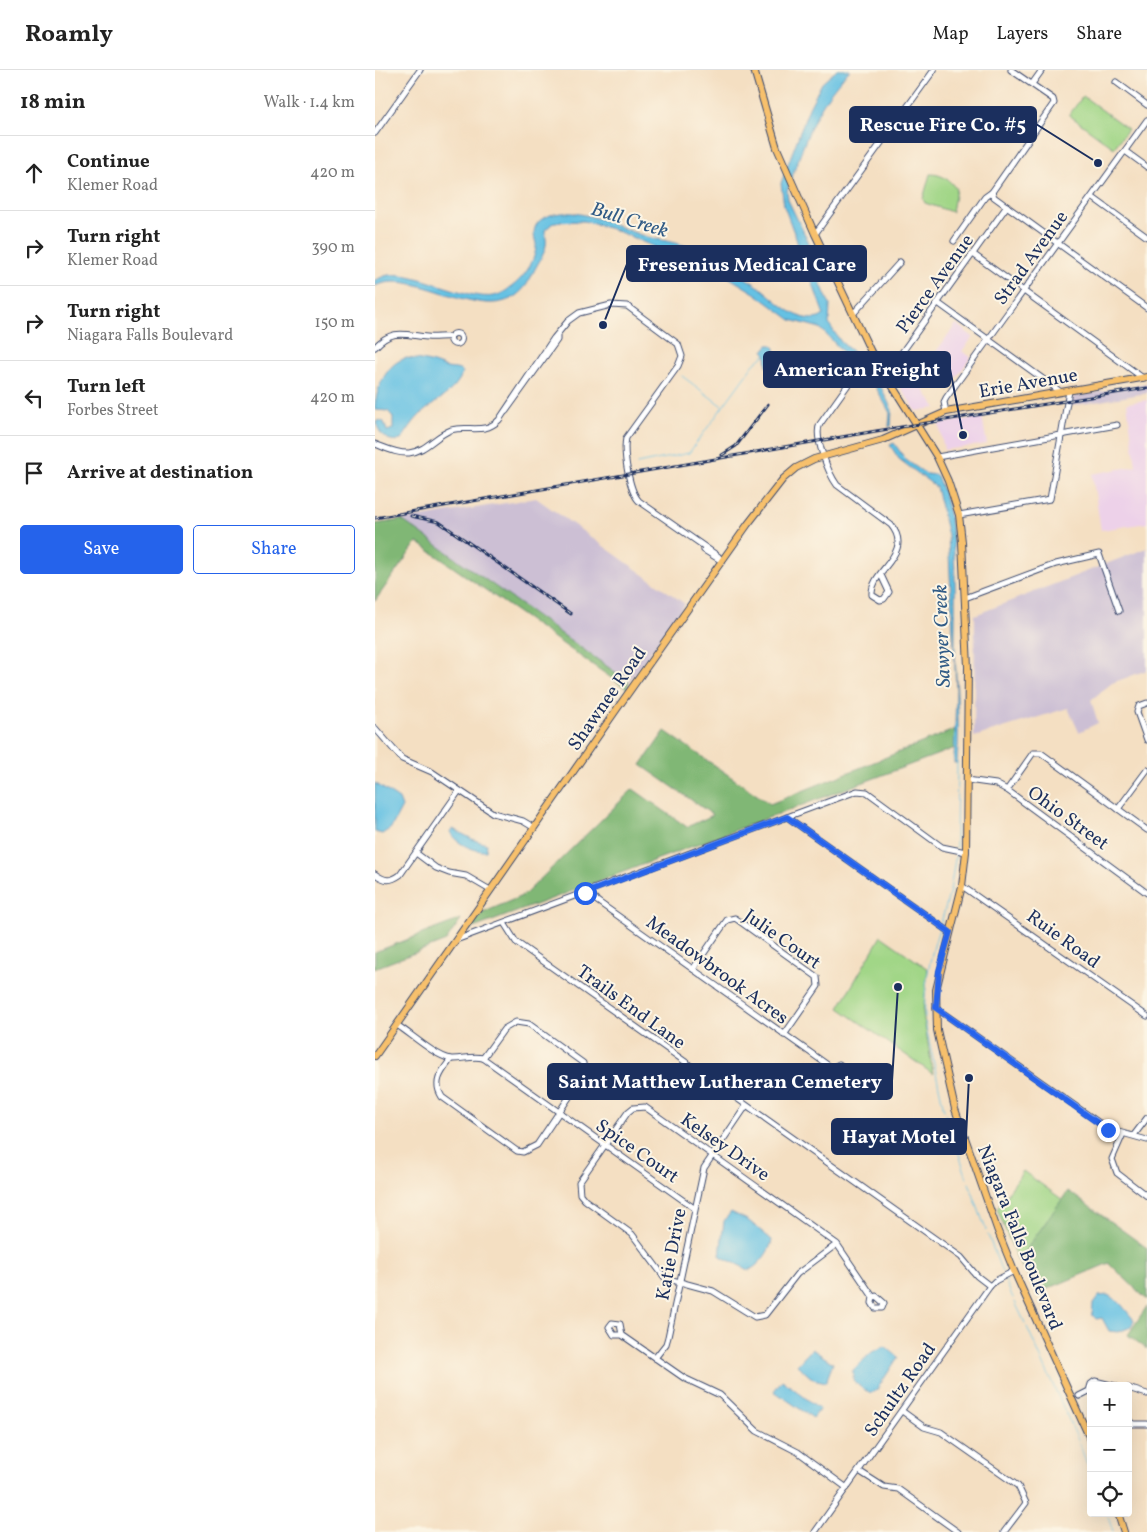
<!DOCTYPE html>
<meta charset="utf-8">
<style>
:root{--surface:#fff;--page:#f6f6f6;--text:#222;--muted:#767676;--line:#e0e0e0;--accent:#2563eb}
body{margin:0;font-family:Vollkorn,serif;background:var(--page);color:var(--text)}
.controls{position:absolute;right:15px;bottom:15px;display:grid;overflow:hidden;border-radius:5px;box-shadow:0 5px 20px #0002}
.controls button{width:45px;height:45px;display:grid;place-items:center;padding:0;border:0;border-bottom:1px solid var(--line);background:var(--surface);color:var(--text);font:25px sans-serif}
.stop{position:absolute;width:15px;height:15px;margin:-11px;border:4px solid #2563eb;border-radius:50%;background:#fff}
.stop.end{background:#2563eb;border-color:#fff;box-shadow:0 1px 5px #0008}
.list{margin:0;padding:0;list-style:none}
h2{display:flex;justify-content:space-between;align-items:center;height:65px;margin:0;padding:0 20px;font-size:21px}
h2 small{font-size:16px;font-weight:400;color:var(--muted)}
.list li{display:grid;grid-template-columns:32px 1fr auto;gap:15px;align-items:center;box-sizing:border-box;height:75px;padding:0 20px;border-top:1px solid var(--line)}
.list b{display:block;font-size:19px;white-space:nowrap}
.list p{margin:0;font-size:16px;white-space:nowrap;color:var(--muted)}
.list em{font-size:16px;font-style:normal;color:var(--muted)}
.actions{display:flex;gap:10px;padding:15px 20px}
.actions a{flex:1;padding:11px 0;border:1px solid var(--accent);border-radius:5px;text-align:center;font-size:18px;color:var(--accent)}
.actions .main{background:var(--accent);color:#fff}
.icon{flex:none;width:28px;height:28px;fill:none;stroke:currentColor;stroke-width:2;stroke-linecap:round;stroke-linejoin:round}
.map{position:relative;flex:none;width:772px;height:1462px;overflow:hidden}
header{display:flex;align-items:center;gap:30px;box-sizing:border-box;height:70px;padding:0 25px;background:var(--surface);border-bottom:1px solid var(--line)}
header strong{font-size:24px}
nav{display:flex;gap:28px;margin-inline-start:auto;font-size:18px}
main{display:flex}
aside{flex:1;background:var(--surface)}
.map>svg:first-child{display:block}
</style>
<header>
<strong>Roamly</strong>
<nav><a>Map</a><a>Layers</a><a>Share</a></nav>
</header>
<main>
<aside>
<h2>18 min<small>Walk · 1.4 km</small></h2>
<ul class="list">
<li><svg class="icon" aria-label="ahead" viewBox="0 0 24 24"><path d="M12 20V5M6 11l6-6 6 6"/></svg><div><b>Continue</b><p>Klemer Road</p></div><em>420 m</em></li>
<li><svg class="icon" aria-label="right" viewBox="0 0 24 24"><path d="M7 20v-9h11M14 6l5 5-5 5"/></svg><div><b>Turn right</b><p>Klemer Road</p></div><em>390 m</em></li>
<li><svg class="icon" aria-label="right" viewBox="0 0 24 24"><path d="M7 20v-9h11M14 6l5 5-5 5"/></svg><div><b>Turn right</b><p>Niagara Falls Boulevard</p></div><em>150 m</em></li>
<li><svg class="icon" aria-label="left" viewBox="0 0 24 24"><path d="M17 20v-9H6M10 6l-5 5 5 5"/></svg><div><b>Turn left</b><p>Forbes Street</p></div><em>420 m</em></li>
<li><svg class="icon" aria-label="arrive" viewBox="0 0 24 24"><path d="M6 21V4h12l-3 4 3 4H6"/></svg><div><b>Arrive at destination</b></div></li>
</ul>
<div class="actions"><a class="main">Save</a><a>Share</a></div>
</aside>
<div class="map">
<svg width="772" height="1462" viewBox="0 0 772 1462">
<rect width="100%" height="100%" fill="#fcf5e5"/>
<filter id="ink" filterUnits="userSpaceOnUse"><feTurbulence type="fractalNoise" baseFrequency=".02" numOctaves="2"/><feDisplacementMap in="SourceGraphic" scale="10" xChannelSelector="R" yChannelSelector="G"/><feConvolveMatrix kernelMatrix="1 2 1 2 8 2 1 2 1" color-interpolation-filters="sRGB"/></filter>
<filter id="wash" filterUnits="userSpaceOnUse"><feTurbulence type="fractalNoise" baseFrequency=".0096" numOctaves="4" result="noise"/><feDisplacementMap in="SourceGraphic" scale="20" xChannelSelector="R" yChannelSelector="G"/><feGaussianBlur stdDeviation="1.12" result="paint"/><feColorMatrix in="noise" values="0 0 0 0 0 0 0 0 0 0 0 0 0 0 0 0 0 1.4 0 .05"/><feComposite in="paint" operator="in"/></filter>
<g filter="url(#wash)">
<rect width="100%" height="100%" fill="#f4dfc2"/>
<g fill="#edd1e9">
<polygon points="581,254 598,267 587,281 596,287 574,318 548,300"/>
<polygon points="528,289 561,338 541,341 517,304"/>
<polygon points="772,330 772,453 726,460 717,404 761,396 752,333"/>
<polygon points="607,347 612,374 569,380 564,354"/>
</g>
<g fill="#ccbfd4">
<polygon points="772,313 772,323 696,336 698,327"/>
<polygon points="161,428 310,534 254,612 27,450"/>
<polygon points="772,478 772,600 737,613 716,630 723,653 704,662 693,638 599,667 600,545"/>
</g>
<g fill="#a1d687" stroke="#5e8272">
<polygon points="708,26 753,59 739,78 694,45"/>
<path d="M 555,104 C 567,104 575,110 581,119 L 577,142 L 550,133 L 548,129 Z"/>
<polygon points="506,866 553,899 548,943 558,1004 464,938"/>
<polygon points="648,1101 688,1130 643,1191 622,1139"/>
</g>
<g fill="#80b774" stroke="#4e7369">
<polygon points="27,450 254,612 252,619 42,472 0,531 0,454"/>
<polygon points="581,659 580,678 93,860 105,844 149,825 258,719 312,757 338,745 266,695 290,661 395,734"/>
<polygon points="86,849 71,871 0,898 0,882"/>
<polygon points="693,1121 772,1178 772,1230 734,1193 665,1222 643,1191"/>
<polygon points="772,1236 772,1279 753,1265"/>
</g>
<g fill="#65c1e3" stroke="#4078a0">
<path d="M 462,0 L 475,0 C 438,37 430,73 412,121 L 413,130 L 433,171 L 440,192 L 441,203 L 455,235 L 454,254 L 466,272 L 492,294 L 507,319 L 517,340 L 516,356 L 514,357 L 515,343 L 490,297 L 472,286 L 445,258 L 416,250 L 381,224 L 319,186 L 282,178 L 240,160 L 209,151 L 179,152 L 170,160 C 170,165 172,171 171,175 C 170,184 162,194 158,203 C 127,274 47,194 0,216 L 0,210 C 4,209 10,205 14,205 C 42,200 101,236 125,224 C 143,215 158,198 161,178 C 162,173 159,169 159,164 C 159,145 183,142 197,143 C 221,145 243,157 266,165 C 283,171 304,171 320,180 C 341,190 363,203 383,216 C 400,228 421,254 444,248 L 449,245 L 436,209 L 424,185 L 422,171 L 409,136 L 406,113 L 434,38 L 447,13 Z"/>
<polygon points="393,275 397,275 400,278 400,295 397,297 392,297 391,284 388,281"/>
<path d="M 32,288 C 47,290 55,291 69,297 C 76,300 81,297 88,302 C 81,322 60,331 46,344 C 38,351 32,362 26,370 C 12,373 4,364 1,352 L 4,350 L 9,352 L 12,361 L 18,359 L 18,347 L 13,341 L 0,340 C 0,321 11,292 32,288 Z"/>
<path d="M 519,373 L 531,390 L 551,404 L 561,405 C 583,446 580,514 580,559 C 579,604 586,648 582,693 L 579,693 L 581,619 L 573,465 L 561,417 L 524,389 L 515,375 Z"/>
<polygon points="0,713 24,729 27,737 16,758 7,764 0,762"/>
<path d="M 78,759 L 99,770 L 112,774 L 111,781 C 101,782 78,773 75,761 Z"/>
<path d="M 356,1142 L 374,1151 L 397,1170 C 396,1180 383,1197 374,1200 L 345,1186 L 349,1151 Z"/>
<polygon points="733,1225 745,1233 759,1250 756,1257 743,1262 734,1261 727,1248 721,1249 717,1245 718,1234 724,1226"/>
<path d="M 510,1276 L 523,1287 L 501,1321 L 496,1323 C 486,1318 476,1313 478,1300 L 497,1282 Z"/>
<polygon points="437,1279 458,1293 451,1312 438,1309 422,1295"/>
<polygon points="407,1310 445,1339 438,1348 399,1321"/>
</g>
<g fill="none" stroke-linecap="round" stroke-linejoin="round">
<g stroke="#65c1e3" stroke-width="1">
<polyline points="307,306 347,336"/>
<polyline points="262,394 314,383 379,294 391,284"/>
<polyline points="581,778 582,692"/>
<polyline points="566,853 575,821 581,783"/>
<path d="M 550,948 C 548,918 555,887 564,859"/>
<polyline points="550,952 569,1040"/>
<polyline points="571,1045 592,1108"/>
<polyline points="594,1113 611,1160"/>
<polyline points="613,1165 627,1202"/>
<polyline points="630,1210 638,1228"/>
<polyline points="640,1232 650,1253"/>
<polyline points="652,1257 703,1370"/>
<polyline points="704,1373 712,1394"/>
<polyline points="714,1397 716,1402"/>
<polyline points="733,1447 738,1462"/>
</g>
</g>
</g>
<g filter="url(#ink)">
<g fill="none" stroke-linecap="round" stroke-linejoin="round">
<defs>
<g id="minor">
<polyline points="741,12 772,35"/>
<polyline points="657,14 667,0"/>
<polyline points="0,63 45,0"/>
<polyline points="750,81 772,97"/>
<polyline points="617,122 619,127 772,238"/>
<polyline points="717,127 772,167"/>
<polyline points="440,164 559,0"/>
<polyline points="579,171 610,127 617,122 679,33 678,29 636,0"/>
<polyline points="598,184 768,308"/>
<polyline points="563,233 686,322"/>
<polyline points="478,244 525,192"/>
<circle cx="81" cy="269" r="5.5"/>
<path d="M 0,277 C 18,258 30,265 52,267 C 60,268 68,266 76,267"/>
<path d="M 482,302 L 445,354 C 438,366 454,404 462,415 L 516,455 C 540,484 495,500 497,525 L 505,530 L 509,529 L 514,522 L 506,505"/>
<polyline points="510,306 632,136"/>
<polyline points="131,341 182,270 182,266"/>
<polyline points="571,342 569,332 571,328 772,50"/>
<path d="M 0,374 C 11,378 22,384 34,383 C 51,381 60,366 76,360 C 93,355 109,365 124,350 L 179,268 L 193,251 L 204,243 L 236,235 L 252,236 L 303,274 L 307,286 L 303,296 L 251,368 C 248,382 254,421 264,431 L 343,486 L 347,491"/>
<polyline points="562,387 742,355"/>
<polyline points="584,445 675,429 694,321"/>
<polyline points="329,480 347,491"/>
<polyline points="590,528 681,494 724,484 744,541"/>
<polyline points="772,633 764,636 762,642 772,670"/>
<polyline points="0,658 27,689 57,702 118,743 148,751 158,757"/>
<polyline points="592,710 621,714 632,720 772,823"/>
<polyline points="632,720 658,683 666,683 772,760"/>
<polyline points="743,739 772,700"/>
<polyline points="412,747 482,721 492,722 567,777 591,782"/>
<polyline points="41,783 61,798 74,803 91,806 115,820"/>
<path d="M 0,804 C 10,811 15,812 25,805 L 84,721"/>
<polyline points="587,816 772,946"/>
<polyline points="214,821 222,831 457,998 462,1007 467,1006 471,1000 464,994 457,998"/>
<polyline points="129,853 141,872 586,1187 602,1206 615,1216"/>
<polyline points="81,870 412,747 575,862"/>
<polyline points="318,899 352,850 360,848 442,907 443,916 409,965"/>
<polyline points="561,938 733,1059 772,1070"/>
<path d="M 22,955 C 36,964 60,986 76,989 C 87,990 97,985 108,988 L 319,1138"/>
<path d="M 76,989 C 67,1001 57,1012 67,1027 L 142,1081 L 148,1082 L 162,1075 L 209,1005 L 208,993 L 154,954 L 141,952 L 129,959 L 108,988"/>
<polyline points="748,1064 737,1089 742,1103 772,1126"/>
<polyline points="759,1065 772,1048"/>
<polyline points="462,1174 422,1204 390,1245 380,1247 338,1221 290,1208 257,1164 210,1130 205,1124 204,1112 253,1042 258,1038 270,1037 462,1174 498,1227 497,1233 500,1238 507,1238 509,1233 501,1226 498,1227"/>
<polyline points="247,1265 239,1265 234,1257 237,1253 245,1254 247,1265 309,1308 345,1325 382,1361 423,1382 472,1418"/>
<polyline points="280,1288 291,1274 293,1267 329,1098 371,1036"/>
<polyline points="753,1318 772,1324"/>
<polyline points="704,1326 714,1321 716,1314 720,1311 740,1316"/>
<polyline points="527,1341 549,1357 566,1362 643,1416 651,1433 629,1462"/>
<polyline points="753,1350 758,1354 772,1354"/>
<polyline points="484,1401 509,1417 523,1419 583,1462"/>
<polyline points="440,1462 615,1216 620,1211 639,1201"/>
</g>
<g id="major">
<polyline points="379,0 402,78 440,164 496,282 562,387 573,411 584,445 587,472 593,597 591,782 587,816 561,920 562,960 580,1039 622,1159 639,1201 716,1371"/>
<polyline points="0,986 244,636 373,454 408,409 421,398 439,389 508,370 571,342 772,307"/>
<polyline points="743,1443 749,1462"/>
</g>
</defs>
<use href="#minor" stroke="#3c496d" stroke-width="7"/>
<use href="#major" stroke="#3c496d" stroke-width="8"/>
<use href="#minor" stroke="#fff" stroke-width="5"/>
<use href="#major" stroke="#f7c06c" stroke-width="6"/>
<defs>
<g id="rail">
<polyline points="347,385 361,376 393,334"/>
<polyline points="36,446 64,452 196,544"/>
<polyline points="0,448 501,361 772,318"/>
</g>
</defs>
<use href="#rail" stroke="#1b2f5e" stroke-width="3"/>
<use href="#rail" stroke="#fcf5e5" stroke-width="1" stroke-dasharray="4" stroke-linecap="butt"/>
</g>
</g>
<g fill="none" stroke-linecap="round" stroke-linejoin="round" filter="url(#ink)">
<polyline stroke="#2563eb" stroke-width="6" points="210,823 412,747 575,862 564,901 561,938 733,1060"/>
</g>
<g text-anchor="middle" stroke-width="4" stroke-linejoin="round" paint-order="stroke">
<g font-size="19" fill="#1b2f5e" stroke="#fcf5e5">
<text transform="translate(655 187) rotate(-54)" y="7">Strad Avenue</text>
<text transform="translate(559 213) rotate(-54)" y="7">Pierce Avenue</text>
<text transform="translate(653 312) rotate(-10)" y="7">Erie Avenue</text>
<text transform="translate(231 628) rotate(-55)" y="7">Shawnee Road</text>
<text transform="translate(694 747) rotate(36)" y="7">Ohio Street</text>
<text transform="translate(408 868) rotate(35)" y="7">Julie Court</text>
<text transform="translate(689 868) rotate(36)" y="7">Ruie Road</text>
<text transform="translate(343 899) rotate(36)" y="7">Meadowbrook Acres</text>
<text transform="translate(257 936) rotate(36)" y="7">Trails End Lane</text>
<text transform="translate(351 1076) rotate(35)" y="7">Kelsey Drive</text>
<text transform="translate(263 1080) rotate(35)" y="7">Spice Court</text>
<text transform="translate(646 1167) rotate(68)" y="7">Niagara Falls Boulevard</text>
<text transform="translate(295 1184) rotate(-79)" y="7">Katie Drive</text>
<text transform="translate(524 1319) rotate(-55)" y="7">Schultz Road</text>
</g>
<g font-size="20" font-style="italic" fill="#315b86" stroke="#fcf5e5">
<text transform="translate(255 149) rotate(17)" y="7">Bull Creek</text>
<text transform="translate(566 566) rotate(-92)" y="7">Sawyer Creek</text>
</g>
</g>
<path fill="none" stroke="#1b2f5e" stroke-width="2" d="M723 93L661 54M228 255L252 194M588 365L575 299M523 917L517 1011M594 1008L591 1066"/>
<g fill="#1b2f5e" stroke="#fcf5e5" stroke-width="2">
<circle cx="723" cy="93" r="5"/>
<circle cx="228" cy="255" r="5"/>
<circle cx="588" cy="365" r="5"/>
<circle cx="523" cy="917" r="5"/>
<circle cx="594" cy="1008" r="5"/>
</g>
<g fill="#1b2f5e" stroke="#1b2f5e" stroke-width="2">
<rect x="475" y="37" width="186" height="35" rx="5"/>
<rect x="252" y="176" width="239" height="35" rx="5"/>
<rect x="389" y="282" width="186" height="35" rx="5"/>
<rect x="173" y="994" width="344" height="35" rx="5"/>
<rect x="457" y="1049" width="134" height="35" rx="5"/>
</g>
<g font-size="20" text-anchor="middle" font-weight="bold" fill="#fff">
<text x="568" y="61">Rescue Fire Co. #5</text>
<text x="372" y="201">Fresenius Medical Care</text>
<text x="482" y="306">American Freight</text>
<text x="345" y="1018">Saint Matthew Lutheran Cemetery</text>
<text x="524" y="1073">Hayat Motel</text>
</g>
</svg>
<div class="controls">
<button>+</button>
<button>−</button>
<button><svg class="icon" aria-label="locate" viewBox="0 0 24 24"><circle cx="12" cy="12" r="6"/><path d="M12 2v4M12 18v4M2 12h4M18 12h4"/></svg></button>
</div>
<div class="stop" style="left:210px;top:823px"></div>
<div class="stop end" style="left:733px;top:1060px"></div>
</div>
</main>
